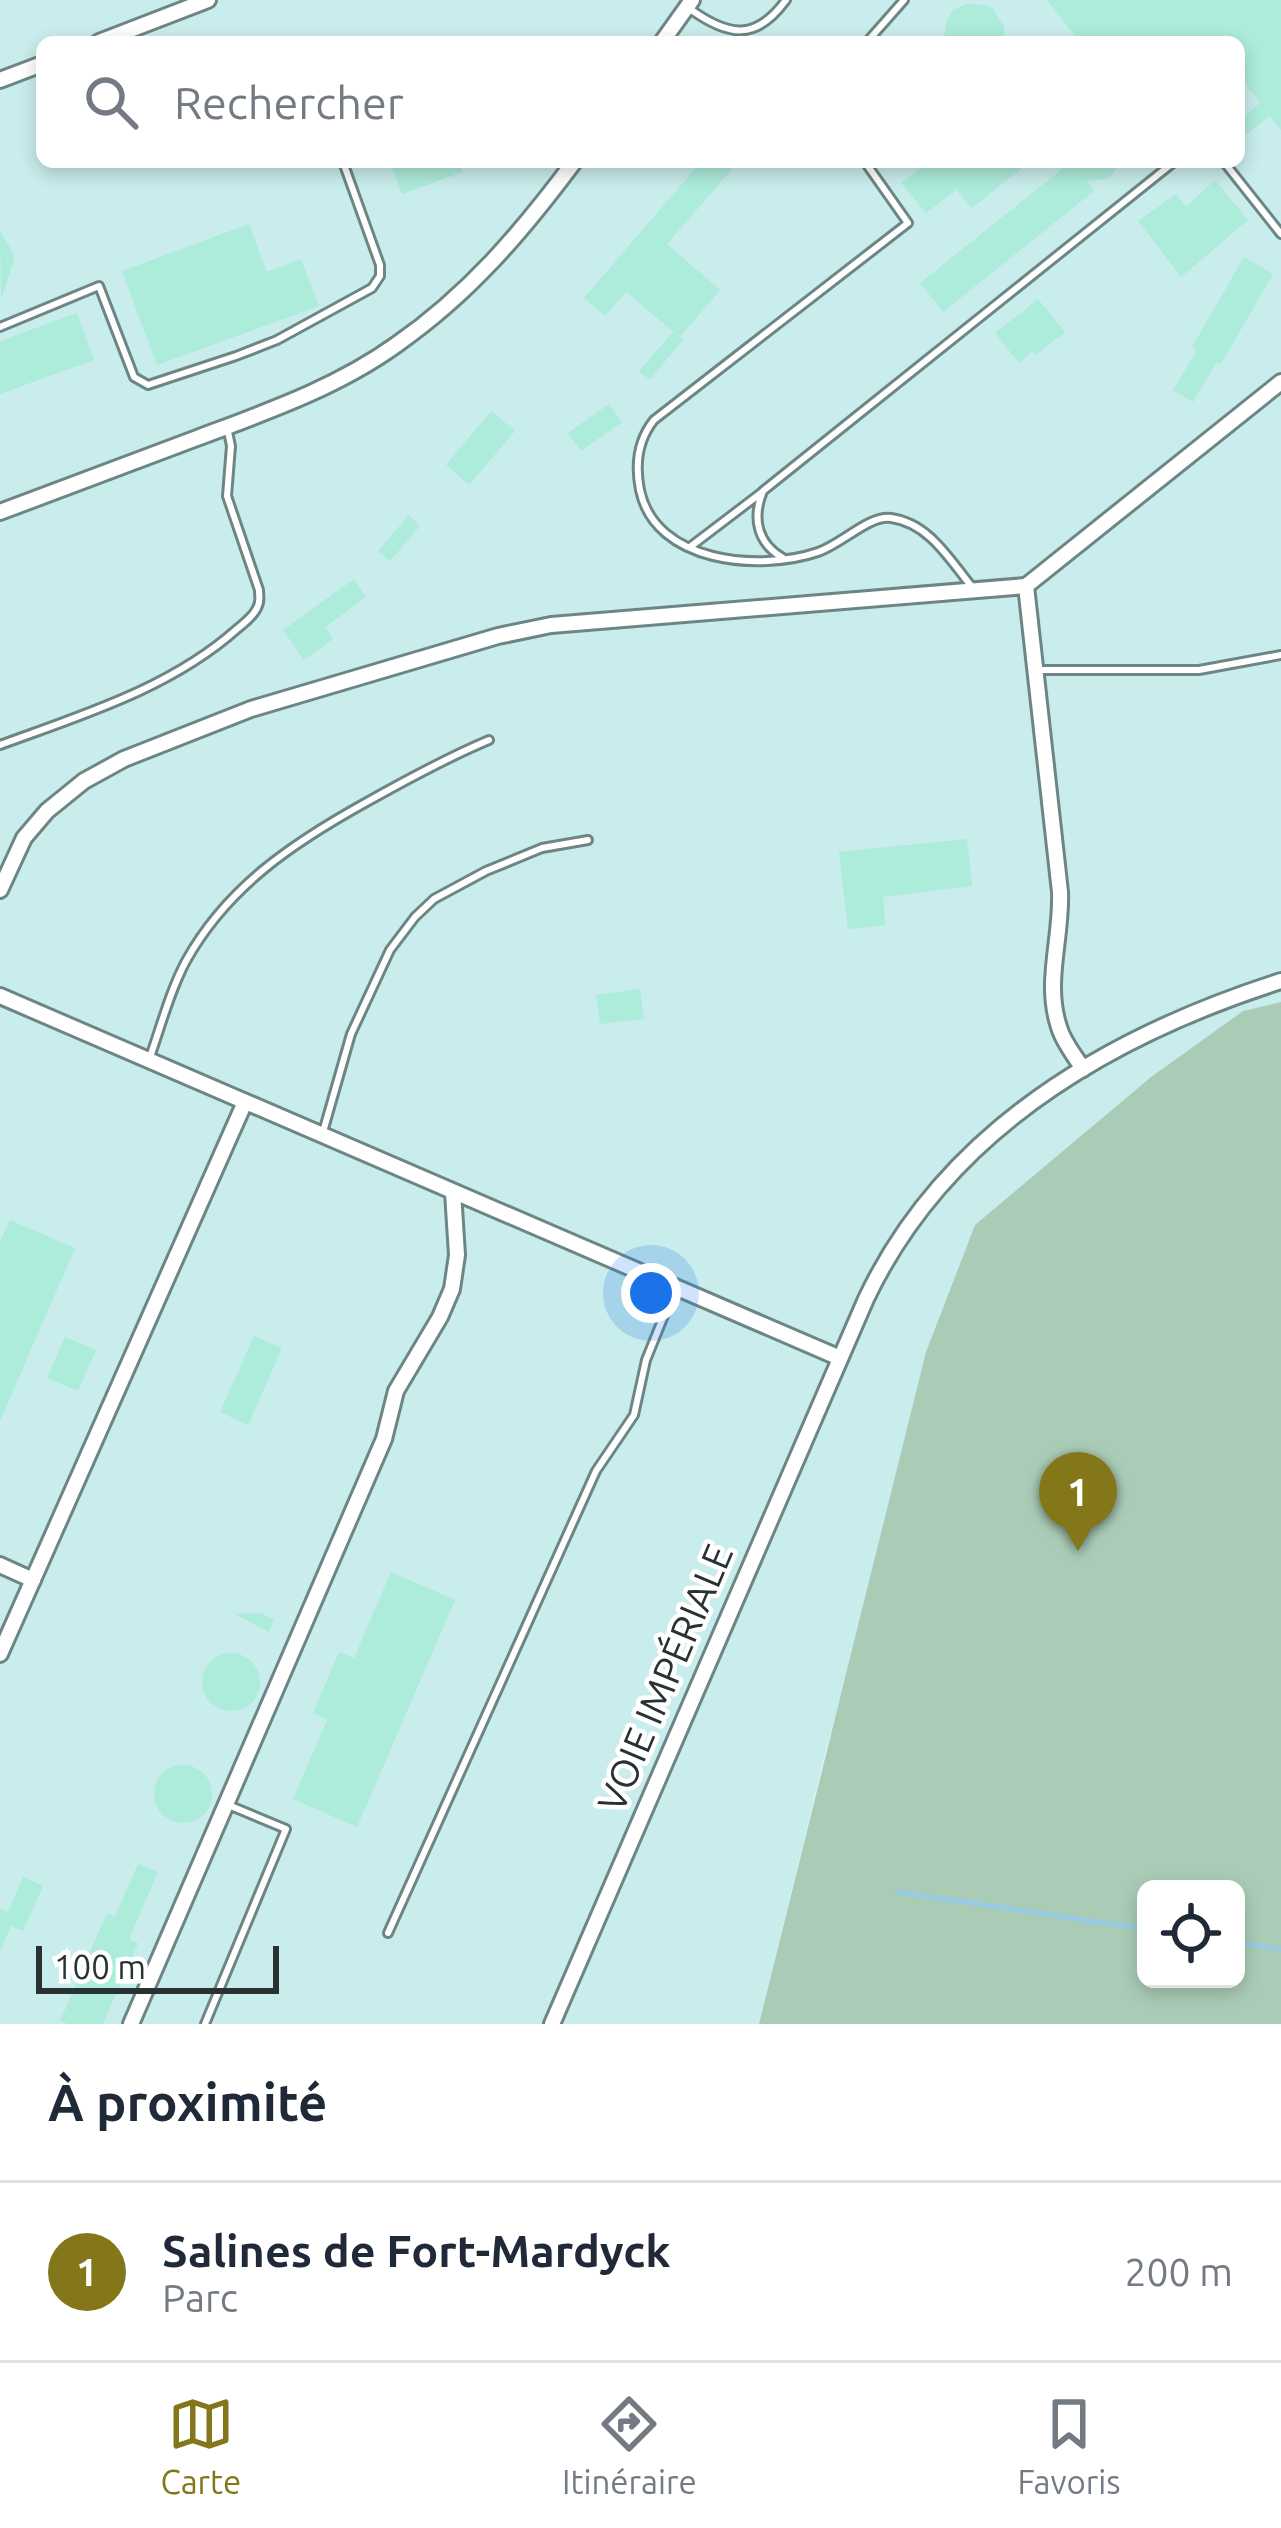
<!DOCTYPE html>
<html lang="fr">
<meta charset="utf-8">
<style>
:root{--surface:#fff;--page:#f2f2f3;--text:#1f2937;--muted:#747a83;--line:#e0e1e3;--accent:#84771a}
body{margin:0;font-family:Ubuntu,sans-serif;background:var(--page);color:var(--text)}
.controls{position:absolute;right:36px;bottom:36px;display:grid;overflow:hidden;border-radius:18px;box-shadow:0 6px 18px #0003}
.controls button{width:108px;height:108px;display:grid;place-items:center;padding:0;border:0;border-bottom:3px solid var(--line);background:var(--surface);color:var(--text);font:60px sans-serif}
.scale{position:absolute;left:36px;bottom:30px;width:243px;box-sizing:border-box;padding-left:12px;border:6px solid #283232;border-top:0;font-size:33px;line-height:42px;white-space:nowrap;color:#283232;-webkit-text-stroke:9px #fff;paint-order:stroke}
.you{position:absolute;left:651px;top:1293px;width:42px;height:42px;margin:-30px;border:9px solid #fff;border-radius:50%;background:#1a73e8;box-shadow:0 0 0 18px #1a73e833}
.badge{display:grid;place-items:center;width:78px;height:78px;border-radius:50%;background:var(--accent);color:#fff;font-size:39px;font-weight:700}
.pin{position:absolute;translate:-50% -99px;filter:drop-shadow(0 3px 6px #0008)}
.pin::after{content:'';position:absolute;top:63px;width:42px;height:36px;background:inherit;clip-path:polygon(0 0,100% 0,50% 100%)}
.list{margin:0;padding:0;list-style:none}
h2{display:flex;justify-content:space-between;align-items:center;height:156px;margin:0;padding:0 48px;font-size:51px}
h2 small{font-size:39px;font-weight:400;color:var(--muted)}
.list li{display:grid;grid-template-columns:78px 1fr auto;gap:36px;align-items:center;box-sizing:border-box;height:180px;padding:0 48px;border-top:3px solid var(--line)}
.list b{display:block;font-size:45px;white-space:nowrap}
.list p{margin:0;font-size:39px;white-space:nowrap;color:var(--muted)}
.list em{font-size:39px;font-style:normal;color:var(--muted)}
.icon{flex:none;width:66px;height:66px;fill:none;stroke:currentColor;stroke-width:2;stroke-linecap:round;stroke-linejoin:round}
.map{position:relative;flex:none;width:1281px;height:2024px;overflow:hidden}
.search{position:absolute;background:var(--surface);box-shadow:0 6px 18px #0003;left:36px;right:36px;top:36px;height:132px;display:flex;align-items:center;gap:30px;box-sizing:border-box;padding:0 42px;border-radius:18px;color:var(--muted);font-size:45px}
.sheet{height:336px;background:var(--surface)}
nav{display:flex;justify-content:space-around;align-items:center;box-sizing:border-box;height:168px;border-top:3px solid var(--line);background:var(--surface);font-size:33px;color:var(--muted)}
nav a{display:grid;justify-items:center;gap:6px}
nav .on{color:var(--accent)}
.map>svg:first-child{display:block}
</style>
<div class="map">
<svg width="1281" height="2024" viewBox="0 0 1281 2024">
<rect width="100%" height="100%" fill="#dcf8f7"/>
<path fill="#c9edec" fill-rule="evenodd" d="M 0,0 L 1281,0 L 1281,1002 L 1243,1011 L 1151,1077 L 975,1226 L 826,1749 L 759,2024 L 0,2024 ZM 42,42 L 1239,42 L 1239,162 L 42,162 Z"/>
<path fill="#aaccb6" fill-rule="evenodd" d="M 1281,1002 L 1281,2024 L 759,2024 L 926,1352 L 975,1225 L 1151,1077 L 1243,1011 ZM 1236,1889 L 1236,1979 L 1146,1979 L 1146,1889 Z"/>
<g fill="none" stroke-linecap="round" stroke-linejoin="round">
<g stroke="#97cbe8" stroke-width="4.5">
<polyline points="897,1892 1146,1929"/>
<polyline points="1236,1942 1281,1949"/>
</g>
</g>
<g fill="#adebda">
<polygon points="1047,0 1281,0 1281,130 1270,116 1239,140 1239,121 1260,103 1239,77 1239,42 1080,42"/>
<polygon points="965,4 986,5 993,9 1004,27 1004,42 943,42 947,19 953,11"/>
<polygon points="390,162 459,162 462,172 402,194"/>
<polygon points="701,162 738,162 667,244 720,290 680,337 683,339 650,380 639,371 673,332 680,337 626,292 605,316 584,298"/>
<polygon points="929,162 1030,162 972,208 956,190 926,213 901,183"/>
<polygon points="1071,162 1122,162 1108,179 1086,181 1094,191 943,312 920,283"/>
<polygon points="1215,180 1248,220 1181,277 1138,221 1176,194 1186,207"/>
<polygon points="249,224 267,272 301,259 319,306 157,365 122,271"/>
<polygon points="0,231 13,253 14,260 1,299"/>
<polygon points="1244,257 1273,274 1221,364 1217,362 1193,402 1173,390 1197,350 1192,347"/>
<polygon points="1038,299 1065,332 1036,355 1033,351 1019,363 995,333"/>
<polygon points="77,313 94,360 0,394 0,341"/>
<polygon points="609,404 622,422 581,451 568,433"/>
<polygon points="491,411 515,431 469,485 446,465"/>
<polygon points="409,515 420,526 390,561 378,551"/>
<polygon points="354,579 366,597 325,627 333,639 304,660 283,630"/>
<polygon points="967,839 972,886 883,897 885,925 848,929 839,852"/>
<polygon points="640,989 644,1019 600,1024 596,995"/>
<polygon points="10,1220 75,1248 0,1421 0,1242"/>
<polygon points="254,1336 282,1348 248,1425 220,1412"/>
<polygon points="65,1337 96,1350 78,1391 47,1378"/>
<polygon points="391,1572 455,1600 357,1827 293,1799 327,1720 313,1713 339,1652 354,1658"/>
<polygon points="260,1613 274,1619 269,1632 235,1614"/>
<circle cx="231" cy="1682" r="29"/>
<circle cx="183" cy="1794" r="29"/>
<polygon points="138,1864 158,1872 129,1939 138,1943 103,2024 68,2024 60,2021 107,1913 115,1917"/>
<polygon points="23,1877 43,1886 23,1931 11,1926 0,1951 0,1909 8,1912"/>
</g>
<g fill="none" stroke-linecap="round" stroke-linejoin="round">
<defs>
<g id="service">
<path d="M 690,9 C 729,37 756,41 786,0"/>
<polyline points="867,42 904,0"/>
<path d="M 865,162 L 908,223 L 654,420 C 638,440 635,465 640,490 C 655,563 759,572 818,552 C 842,544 869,515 891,518 C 929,523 950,560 972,587"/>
<polyline points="1224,162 1281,234"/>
<polyline points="0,327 99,286 134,377 148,385 236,356 277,340 372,288 380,276 380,265 343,162"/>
<polyline points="690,547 761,493"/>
<path d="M 783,558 C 757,543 752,518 763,491 L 1174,162"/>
<polyline points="1037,670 1199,670 1281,655"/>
<path d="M 0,745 C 82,715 171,688 237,629 C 244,623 253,617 257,608 C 261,601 259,598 259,590 L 227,496 L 231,446 L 227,427"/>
<path d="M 150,1057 C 161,1026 170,991 186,961 C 227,887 293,843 365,803 C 406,780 446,758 489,740"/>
<polyline points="323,1132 351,1034 390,950 415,917 434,899 486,871 542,848 588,840"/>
<polyline points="388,1933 596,1471 634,1415 646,1360 674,1291"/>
<polyline points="205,2024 286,1829 226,1804"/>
</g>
<g id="minor">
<polyline points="99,42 208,0"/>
<polyline points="662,42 692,0"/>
<polyline points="0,80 42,64"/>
<path d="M 0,512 C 66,487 132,462 197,438 C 266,412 336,388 396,345 C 469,294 521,233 574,162"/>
<polyline points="1026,586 1281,382"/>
<path d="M 0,890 L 24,838 L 47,811 L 84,781 L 124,759 L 251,709 L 498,636 L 551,625 L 1026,586 L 1060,892 C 1062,938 1044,982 1059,1027 C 1063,1042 1075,1056 1083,1069"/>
<polyline points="0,996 840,1358"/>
<polyline points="0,1565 33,1580"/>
<polyline points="0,1654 245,1102"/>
<polyline points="131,2024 384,1439 396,1391 440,1317 452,1289 457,1255 453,1192"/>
<path d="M 552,2024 L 866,1299 C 946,1130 1109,1036 1281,981"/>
</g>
</defs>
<use href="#service" stroke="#6d8685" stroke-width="12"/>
<use href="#minor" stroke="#6d8685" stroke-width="20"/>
<use href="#service" stroke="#fff" stroke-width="6"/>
<use href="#minor" stroke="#fff" stroke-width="14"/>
</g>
<g text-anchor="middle" stroke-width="9" stroke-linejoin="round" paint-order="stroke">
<g font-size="39" fill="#283232" stroke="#fff">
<text transform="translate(665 1678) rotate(-67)" y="14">VOIE IMPÉRIALE</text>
</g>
</g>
</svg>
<div class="controls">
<button><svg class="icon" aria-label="locate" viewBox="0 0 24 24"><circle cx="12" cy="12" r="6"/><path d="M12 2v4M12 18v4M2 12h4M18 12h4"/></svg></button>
</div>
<div class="scale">100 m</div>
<div class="you"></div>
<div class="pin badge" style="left:1078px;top:1551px">1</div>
<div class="search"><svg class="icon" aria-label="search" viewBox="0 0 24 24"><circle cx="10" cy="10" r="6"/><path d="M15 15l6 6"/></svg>Rechercher</div>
</div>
<section class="sheet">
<h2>À proximité<small></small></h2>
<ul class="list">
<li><span class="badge">1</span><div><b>Salines de Fort-Mardyck</b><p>Parc</p></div><em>200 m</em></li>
</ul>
</section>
<nav>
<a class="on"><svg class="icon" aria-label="map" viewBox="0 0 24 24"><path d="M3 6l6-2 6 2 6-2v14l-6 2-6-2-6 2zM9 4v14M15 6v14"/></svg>Carte</a>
<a><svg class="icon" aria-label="directions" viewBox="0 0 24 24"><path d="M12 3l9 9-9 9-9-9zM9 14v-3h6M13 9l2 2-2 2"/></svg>Itinéraire</a>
<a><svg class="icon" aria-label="saved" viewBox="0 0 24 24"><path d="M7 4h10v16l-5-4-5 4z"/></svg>Favoris</a>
</nav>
